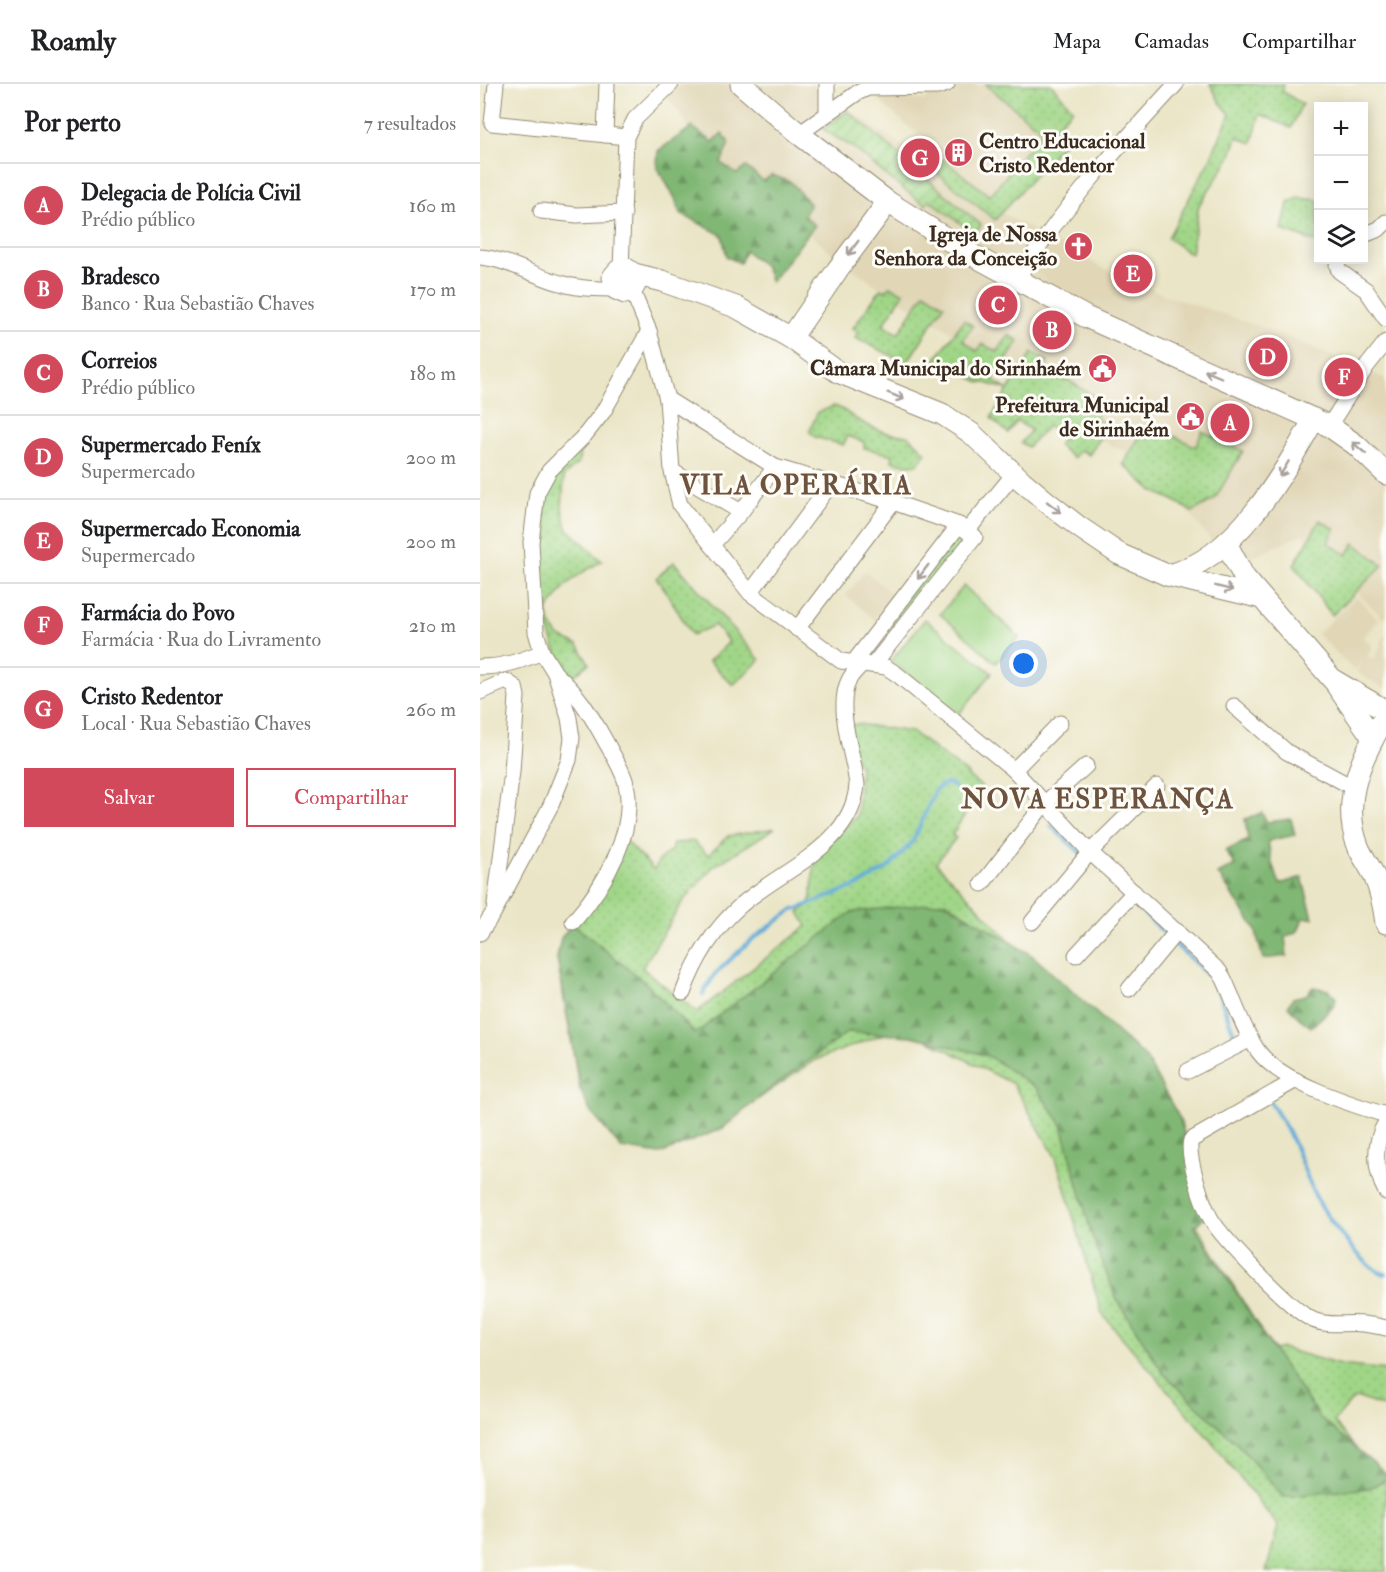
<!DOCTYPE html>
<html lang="pt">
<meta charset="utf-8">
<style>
:root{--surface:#fff;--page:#f2f2f2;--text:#202124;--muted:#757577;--line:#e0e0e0;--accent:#d1495b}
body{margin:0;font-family:"IM FELL Double Pica",serif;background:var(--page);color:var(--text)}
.controls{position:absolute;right:18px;top:18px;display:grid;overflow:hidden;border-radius:0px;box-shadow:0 3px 15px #0003}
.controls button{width:54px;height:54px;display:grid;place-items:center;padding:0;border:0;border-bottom:2px solid var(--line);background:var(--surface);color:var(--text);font:30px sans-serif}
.you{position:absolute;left:544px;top:580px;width:21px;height:21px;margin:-15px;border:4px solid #fff;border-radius:50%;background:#1a73e8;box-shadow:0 0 0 9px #1a73e833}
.badge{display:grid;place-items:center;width:39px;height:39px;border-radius:50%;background:var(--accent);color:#fff;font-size:20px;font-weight:700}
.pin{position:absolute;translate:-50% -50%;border:3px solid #fff;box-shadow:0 2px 6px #0006}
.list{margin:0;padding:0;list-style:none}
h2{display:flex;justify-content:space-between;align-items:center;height:78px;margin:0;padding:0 24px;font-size:26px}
h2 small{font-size:20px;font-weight:400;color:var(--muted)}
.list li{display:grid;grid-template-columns:39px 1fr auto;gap:18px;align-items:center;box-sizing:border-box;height:84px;padding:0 24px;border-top:2px solid var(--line)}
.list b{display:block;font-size:22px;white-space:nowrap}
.list p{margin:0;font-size:20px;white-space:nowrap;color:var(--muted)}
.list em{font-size:20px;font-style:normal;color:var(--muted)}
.actions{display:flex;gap:12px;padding:18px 24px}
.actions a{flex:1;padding:14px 0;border:2px solid var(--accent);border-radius:0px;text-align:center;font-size:21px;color:var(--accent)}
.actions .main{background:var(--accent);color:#fff}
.icon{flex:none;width:33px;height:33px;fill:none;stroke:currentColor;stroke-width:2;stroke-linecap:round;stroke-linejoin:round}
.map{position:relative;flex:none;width:906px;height:1488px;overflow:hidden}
header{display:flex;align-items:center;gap:36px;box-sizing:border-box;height:84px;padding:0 30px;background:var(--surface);border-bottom:2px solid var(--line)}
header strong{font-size:28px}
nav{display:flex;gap:33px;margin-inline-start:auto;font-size:21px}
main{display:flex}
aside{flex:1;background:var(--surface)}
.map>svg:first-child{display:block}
</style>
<header>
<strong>Roamly</strong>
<nav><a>Mapa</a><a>Camadas</a><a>Compartilhar</a></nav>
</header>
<main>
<aside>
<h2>Por perto<small>7 resultados</small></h2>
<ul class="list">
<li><span class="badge">A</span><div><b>Delegacia de Polícia Civil</b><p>Prédio público</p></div><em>160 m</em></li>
<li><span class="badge">B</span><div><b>Bradesco</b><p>Banco · Rua Sebastião Chaves</p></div><em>170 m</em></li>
<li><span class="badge">C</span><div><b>Correios</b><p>Prédio público</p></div><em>180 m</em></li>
<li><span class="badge">D</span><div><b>Supermercado Feníx</b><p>Supermercado</p></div><em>200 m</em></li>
<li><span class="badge">E</span><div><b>Supermercado Economia</b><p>Supermercado</p></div><em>200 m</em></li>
<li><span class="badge">F</span><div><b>Farmácia do Povo</b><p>Farmácia · Rua do Livramento</p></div><em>210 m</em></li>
<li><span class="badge">G</span><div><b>Cristo Redentor</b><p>Local · Rua Sebastião Chaves</p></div><em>260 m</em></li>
</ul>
<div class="actions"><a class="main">Salvar</a><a>Compartilhar</a></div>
</aside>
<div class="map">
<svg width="906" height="1488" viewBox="0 0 906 1488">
<defs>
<pattern id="grass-dots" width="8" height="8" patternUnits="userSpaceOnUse" patternTransform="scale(1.5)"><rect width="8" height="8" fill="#a0d687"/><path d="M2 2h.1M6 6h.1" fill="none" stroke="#8bb874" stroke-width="1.8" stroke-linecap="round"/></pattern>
<pattern id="forest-firs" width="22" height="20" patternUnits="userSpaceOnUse" patternTransform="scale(1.5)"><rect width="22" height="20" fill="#80b774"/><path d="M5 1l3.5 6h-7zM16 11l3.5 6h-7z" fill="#6a955f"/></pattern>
<pattern id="garden-furrows" width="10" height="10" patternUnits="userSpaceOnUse" patternTransform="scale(1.5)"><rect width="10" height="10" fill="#a0d687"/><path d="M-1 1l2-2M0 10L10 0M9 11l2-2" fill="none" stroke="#8bb874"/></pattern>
</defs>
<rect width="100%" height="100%" fill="#fdfcf7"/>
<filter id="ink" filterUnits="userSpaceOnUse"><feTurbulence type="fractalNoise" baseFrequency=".0167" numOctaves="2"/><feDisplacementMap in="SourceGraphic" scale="12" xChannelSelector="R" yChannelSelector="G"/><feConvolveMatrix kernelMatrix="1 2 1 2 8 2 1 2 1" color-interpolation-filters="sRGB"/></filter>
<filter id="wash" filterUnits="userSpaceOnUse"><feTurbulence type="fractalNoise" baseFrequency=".008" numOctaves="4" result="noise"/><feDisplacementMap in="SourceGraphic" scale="24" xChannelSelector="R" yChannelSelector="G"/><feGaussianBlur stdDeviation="1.35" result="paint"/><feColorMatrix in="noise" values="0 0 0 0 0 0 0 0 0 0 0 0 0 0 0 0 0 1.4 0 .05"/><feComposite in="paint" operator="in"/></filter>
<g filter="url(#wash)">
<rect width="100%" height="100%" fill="#eae5c6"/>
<g fill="#e1d7b7">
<polygon points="178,0 331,0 454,83 466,65 455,56 450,61 395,14 404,12 445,16 452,8 460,13 468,13 472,11 478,0 571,0 593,25 577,41 589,53 522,129 619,182 688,212 788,245 906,295 906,537 872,504 823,450 762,478 734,461 673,382 603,347 517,277 397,202 360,176 334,154 325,142 230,71"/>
<polygon points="385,487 414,512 395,536 365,511"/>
<polygon points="876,512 899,536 883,553 893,563 887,572 894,575 906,549 906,601 904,604 876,588 882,577 874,586 837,550"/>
</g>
<g fill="url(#grass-dots)" stroke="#6e8052" stroke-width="1.5">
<polygon points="505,0 571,0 593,25 577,41 589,53 515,136 452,85 461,74 510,112 562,47"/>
<polygon points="730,0 804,0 802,7 822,20 811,44 780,30 772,59 757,53 750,74 719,121 711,170 688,154 731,73 750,30 740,18"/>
<polygon points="819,114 838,116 838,159 802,146 808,119"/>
<polygon points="410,202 424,209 403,241 418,250 445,208 464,221 427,279 375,254 378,247 372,245 401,205 406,207"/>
<polygon points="484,236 493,242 483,256 497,267 503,260 517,268 529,251 539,257 513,296 528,306 552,269 568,277 565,287 583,297 588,296 624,319 616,334 628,343 609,371 601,366 593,374 578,361 584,353 568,342 548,363 541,359 551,346 537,337 528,349 511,334 528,306 503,298 501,299 455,276"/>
<path d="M 354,322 C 365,325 369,331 378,336 C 395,346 409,351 428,351 L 446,369 L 438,380 L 427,381 L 412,377 L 413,371 L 384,364 L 384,358 L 368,352 L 363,361 L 335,353 L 329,347 L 338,328 Z"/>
<polygon points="668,339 716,363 722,347 763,367 735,415 712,428 695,417 673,407 643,380"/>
<path d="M 100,364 L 99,378 L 84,392 L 82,425 L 87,444 L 122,477 L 103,488 L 85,502 L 67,527 L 70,539 L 78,552 L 98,561 L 109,579 L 90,595 C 80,579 67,545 64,526 C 60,504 62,413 72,394 C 77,383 91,373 100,364 Z"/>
<polygon points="840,436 855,445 848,459 867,471 874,459 903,481 852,531 814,481"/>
<polygon points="477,443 491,454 414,551 399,540"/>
<polygon points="194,478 280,576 253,601 229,577 249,558 235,541 212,551 184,504 176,494"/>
<polygon points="377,640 432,648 488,690 487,691 502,703 472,751 476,754 456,779 533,860 690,1097 784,1252 795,1266 802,1264 860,1281 906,1286 906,1324 879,1314 873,1315 854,1338 906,1400 906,1488 786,1488 798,1442 730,1356 622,1230 576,1074 533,1000 423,943 335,976 226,1051 141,1064 97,990 77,874 98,830 139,750 174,786 181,774 191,767 193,760 213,757 228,771 248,752 295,744 233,783 203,817 162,884 217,928 327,842 319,828 330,820 336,769 377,732 380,684 363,643"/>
</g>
<g fill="url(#forest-firs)" stroke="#5e7049" stroke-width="1.5">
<path d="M 212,43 L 233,58 L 242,49 L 249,59 L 241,79 L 257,90 L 266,83 L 283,97 L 292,91 L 311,98 L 330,120 L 324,132 L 335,141 L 291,198 L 284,181 L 265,167 L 260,179 L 247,173 L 242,151 C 227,144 215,136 200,130 L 195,114 L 177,83 L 178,67 Z"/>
<polygon points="782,729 787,738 811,735 815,751 788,757 792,780 800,800 822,793 833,834 823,834 818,847 805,853 807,872 783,875 775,844 738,790 755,781 745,767 768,756 765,735"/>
<polygon points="465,818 553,872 665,973 699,1033 730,1130 714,1142 790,1261 840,1334 906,1389 906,1395 890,1404 803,1413 759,1362 683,1289 636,1214 612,1152 582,1041 556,1004 508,972 432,952 368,948 287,1007 243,1044 180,1070 141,1064 110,1027 100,1005 77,874 81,854 92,839 168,901 215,950 372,828"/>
<polygon points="833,903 848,906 856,914 853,923 831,943 819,934 808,922 813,914 826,911"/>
</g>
<path fill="url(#garden-furrows)" stroke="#6e8052" stroke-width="1.5" d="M 368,27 L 501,141 L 495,150 L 449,116 L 446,121 C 420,104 398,85 375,65 C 365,57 353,53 343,45 Z"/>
<g fill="#a0d687" stroke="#6e8052" stroke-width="1.5">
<polygon points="484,502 539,553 516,579 460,530"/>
<polygon points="445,535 512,589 479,630 411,577"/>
</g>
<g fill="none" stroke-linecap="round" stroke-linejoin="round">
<g stroke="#60abd8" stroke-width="4">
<polyline points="571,742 602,770"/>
<polyline points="657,822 688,853"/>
<polyline points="693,858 734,897 757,957"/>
<polyline points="223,910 234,891 270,857 311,827 379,801 409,783 433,757 456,705 467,699 475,703"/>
<path d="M 789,1016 C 797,1029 806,1042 812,1056 C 822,1076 827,1097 838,1117 C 848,1134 887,1189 906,1190"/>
</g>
</g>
</g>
<g filter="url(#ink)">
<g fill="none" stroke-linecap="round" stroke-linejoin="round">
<defs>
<g id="street">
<polyline points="16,0 12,39 146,53"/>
<polyline points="347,0 347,29"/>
<polyline points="319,50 377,9 388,4 458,3 467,0"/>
<polyline points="125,51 127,0"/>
<polyline points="61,127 97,131 144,129"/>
<polyline points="884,151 899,145 906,138"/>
<path d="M 0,173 C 31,176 55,193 84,200 C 101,205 118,205 136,205"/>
<polyline points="858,176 857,181 859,187 886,206 906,235"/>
<polyline points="141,185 146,53 155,35 191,0"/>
<path d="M 537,195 C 582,124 639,62 696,0"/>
<path d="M 152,206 L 169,247 L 187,315 L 192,387 L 200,421 L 270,509 L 361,577 L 406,583 L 418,591 L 534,686 L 610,768 L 739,887 L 744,895 C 755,918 763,946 778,967 C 800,998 870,1020 906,1031"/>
<polyline points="187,315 295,383 413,418 479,441 495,453 393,581"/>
<polyline points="849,342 887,282 906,258"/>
<polyline points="192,387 261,428"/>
<polyline points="487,447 534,390"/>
<polyline points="232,461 261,428 295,383"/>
<polyline points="270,509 351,400"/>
<polyline points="317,545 413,418"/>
<polyline points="373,579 479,441"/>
<path d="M 0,583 C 23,583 41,577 62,568"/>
<path d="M 75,589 C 97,609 108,626 122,651 C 130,666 140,681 145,696 C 159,745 124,803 93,838"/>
<polyline points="0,608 26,597 35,603 37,612 32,688 15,820"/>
<polyline points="754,622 807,668 874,704"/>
<polyline points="534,686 580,639"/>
<polyline points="502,800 565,719 606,682"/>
<polyline points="552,838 610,768 677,702"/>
<polyline points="0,849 14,828 71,721 89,676 92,654 89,634 75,589 62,568 56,548 51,458 57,409 69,387 105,351 123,328 169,247"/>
<polyline points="596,871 654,808"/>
<polyline points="649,905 697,847"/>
<path d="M 203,909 C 215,876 233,846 260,822 C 300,786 372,763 377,701 C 374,672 355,624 369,596 C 371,591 377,586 381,581"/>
<polyline points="708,987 771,955"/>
<path d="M 816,996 L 711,1056 C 706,1071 723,1121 731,1135 C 743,1155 813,1228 833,1236 C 848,1243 867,1238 883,1240 C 891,1241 899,1242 906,1244"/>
<path d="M 906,1038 C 893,1059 894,1086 906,1108"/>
</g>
<g id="secondary">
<polyline points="261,0 319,50 408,118 489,169 606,233 849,342 876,361 906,390"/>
<polyline points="154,190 156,199 152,206 145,209 136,205 133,193 138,187 145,184 154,190 182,197 256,223 311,254 358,288 462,330 491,349 542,397 567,418 599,443 639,470 687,491 782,514 853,596 906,627"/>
<polyline points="311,254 358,185 408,118"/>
<polyline points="746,459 764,493 782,514"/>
<path d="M 688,491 C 755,476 803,391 834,335"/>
<polyline points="857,602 893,654"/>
<path d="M 906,632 C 883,670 860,716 878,762 C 882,773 891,783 895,794 C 901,808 904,824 906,839"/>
</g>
</defs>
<use href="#street" stroke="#928872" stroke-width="17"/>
<use href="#secondary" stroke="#928872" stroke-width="23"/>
<use href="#street" stroke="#fff" stroke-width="15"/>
<use href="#secondary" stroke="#fff" stroke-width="21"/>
</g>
<defs><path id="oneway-shaft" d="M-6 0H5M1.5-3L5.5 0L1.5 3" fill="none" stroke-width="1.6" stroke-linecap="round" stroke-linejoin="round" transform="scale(1.5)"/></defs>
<g stroke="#a79f9a">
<use href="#oneway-shaft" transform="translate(373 164) rotate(127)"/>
<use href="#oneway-shaft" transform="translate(733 290) rotate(-157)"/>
<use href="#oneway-shaft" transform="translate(416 312) rotate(22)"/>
<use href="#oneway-shaft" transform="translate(879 364) rotate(-140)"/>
<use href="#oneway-shaft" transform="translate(804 385) rotate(121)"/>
<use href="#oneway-shaft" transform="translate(574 423) rotate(38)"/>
<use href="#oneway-shaft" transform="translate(443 488) rotate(127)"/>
<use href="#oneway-shaft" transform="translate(744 504) rotate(14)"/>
</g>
</g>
<defs>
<symbol id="building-disc" viewBox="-11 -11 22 22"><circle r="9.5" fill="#d1495b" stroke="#fdfcf7"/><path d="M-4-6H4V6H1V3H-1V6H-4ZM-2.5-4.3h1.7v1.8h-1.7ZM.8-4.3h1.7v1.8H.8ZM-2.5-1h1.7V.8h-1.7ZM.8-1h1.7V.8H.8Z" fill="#fff"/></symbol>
<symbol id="church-disc" viewBox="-11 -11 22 22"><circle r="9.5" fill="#d1495b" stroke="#fdfcf7"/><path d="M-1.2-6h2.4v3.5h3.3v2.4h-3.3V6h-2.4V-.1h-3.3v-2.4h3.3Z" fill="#fff"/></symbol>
<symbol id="civic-disc" viewBox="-11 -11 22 22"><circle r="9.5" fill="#d1495b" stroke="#fdfcf7"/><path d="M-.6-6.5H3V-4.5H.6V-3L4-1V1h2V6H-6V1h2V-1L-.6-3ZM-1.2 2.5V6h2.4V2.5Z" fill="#fff"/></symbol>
</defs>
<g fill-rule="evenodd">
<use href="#building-disc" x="462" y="52" width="33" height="33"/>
<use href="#church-disc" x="582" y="146" width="33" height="33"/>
<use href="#civic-disc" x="606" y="268" width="33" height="33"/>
<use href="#civic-disc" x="694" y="316" width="33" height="33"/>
</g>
<g text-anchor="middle" stroke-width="6" stroke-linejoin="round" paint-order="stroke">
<g font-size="21" font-weight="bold" fill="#3b2a1e" stroke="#fdfcf7" text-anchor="end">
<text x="499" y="64" text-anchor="start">Centro Educacional<tspan x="499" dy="24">Cristo Redentor</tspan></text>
<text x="577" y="157">Igreja de Nossa<tspan x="577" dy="24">Senhora da Conceição</tspan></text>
<text x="601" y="291">Câmara Municipal do Sirinhaém</text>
<text x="689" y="328">Prefeitura Municipal<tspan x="689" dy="24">de Sirinhaém</tspan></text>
</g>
<g font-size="27" font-weight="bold" letter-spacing="1.5" fill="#6d533d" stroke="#fdfcf7">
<text x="316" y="410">VILA OPERÁRIA</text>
<text x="618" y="724">NOVA ESPERANÇA</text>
</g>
</g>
</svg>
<div class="controls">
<button>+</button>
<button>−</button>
<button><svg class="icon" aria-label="layers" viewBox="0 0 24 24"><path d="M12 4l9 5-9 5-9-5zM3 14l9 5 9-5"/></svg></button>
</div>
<div class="you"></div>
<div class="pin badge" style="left:750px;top:339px">A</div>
<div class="pin badge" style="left:572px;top:246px">B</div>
<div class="pin badge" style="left:518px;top:221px">C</div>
<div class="pin badge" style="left:788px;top:273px">D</div>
<div class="pin badge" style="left:653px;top:190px">E</div>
<div class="pin badge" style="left:864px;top:293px">F</div>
<div class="pin badge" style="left:440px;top:74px">G</div>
</div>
</main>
